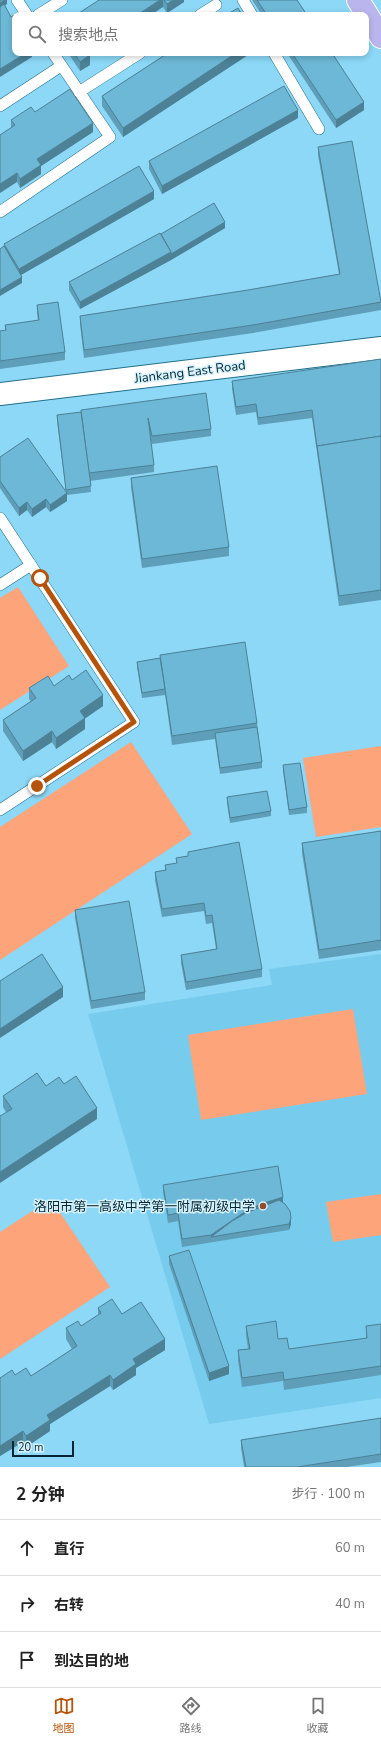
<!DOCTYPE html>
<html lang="zh">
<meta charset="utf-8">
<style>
:root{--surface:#fff;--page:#f6f6f6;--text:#222;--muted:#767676;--line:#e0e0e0;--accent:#b45309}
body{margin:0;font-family:"Nunito Sans","Noto Sans SC",sans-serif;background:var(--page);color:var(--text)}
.scale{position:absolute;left:12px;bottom:10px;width:62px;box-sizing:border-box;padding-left:4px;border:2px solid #052632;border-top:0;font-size:11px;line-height:14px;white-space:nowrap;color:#052632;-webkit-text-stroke:3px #d5f2fe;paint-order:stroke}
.stop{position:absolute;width:12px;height:12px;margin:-9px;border:3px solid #b45309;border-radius:50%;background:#fff}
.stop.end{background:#b45309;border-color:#fff;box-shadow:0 1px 4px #0008}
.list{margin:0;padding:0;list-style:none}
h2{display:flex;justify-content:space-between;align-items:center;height:52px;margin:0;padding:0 16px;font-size:17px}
h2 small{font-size:13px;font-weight:400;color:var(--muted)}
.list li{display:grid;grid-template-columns:26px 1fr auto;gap:12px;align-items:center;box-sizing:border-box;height:56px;padding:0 16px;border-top:1px solid var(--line)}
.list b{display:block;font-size:15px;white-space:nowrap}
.list em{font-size:13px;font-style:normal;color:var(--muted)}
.icon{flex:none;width:22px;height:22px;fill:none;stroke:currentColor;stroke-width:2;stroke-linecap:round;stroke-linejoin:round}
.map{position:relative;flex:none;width:381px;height:1467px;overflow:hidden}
.search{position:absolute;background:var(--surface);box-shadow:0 2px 6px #0003;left:12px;right:12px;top:12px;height:44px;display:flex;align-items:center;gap:10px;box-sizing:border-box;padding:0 14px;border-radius:8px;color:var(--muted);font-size:15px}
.sheet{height:220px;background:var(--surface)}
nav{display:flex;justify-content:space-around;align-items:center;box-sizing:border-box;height:56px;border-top:1px solid var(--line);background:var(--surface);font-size:11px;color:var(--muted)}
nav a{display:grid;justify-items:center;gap:2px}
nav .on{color:var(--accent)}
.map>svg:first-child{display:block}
</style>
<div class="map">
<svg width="381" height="1467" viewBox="0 0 381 1467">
<rect width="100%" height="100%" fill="#8cd8f6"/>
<polygon fill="#77cced" points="381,954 381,1398 209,1424 88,1014 272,985 269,969"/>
<g fill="#fea47a">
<polygon points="18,587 69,666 0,710 0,598"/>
<polygon points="131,742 192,834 0,960 0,827"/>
<polygon points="381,746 381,827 316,837 303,758"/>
<polygon points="353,1009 367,1094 201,1120 188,1035"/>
<polygon points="381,1194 381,1235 333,1242 326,1202"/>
<polygon points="51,1199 110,1287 0,1359 0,1232"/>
</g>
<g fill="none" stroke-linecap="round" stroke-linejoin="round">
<defs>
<g id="service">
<polyline points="17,0 27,15"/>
<polyline points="243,0 252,15"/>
<polyline points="38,15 62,0"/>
<polyline points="200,15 216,5"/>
<polyline points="274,53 319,129"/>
<polyline points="79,92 140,53"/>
<polyline points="0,106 61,66"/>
<polyline points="0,212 110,137 53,53"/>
<polyline points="0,518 134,722 0,810"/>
<polyline points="0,585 31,565"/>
</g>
<polyline id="tertiary" points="0,394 381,348"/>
<polyline id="primary" points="358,0 381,37"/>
</defs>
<use href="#service" stroke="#20718c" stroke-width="12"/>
<use href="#tertiary" stroke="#20718c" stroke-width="24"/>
<use href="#primary" stroke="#fff" stroke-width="24"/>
<use href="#service" stroke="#fff" stroke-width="11"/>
<use href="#tertiary" stroke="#fff" stroke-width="22"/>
<use href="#primary" stroke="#bab6ed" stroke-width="22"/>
</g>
<g fill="#5e9eb8">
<polygon points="99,0 184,0 184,2 167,13 163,7"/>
<polygon points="252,0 297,0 307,15 262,15"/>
<polygon points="68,53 94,53 90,55 90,65 80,71"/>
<polygon points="168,53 251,53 123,137 102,106 102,96"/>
<polygon points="287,53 332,53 364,110 336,128"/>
<polygon points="35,112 93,132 41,166 41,174 20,188 17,182 11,128 11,120"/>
<polygon points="298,118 162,194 149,169 149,161"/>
<polygon points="318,147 381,302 381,310 253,333 84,358 80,324 80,316 248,290 339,274 318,155"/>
<polygon points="154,199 21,275 22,283 4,246 4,244"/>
<polygon points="225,228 171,260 80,309 69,290 69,282 161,234"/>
<polygon points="37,305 65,352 65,360 0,369 0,331 5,330 5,325 38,321 37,313"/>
<polygon points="381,359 381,600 339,606 312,418 258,425 256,412 236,415 232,389 232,381"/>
<polygon points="57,415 211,429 211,436 152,444 150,438 154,465 154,472 90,481 91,492 67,495 67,501 50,512 46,507 32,517 27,510 19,516 0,488 0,457 66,492 57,421"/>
<polygon points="131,478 229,547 229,556 142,568 131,487"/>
<polygon points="160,655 257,723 262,762 262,768 220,774 215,739 172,745 165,694 165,695 142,698 137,667 137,662 160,658"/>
<polygon points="72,680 103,706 85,718 85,729 56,749 52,742 23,761 3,731 3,720 31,701 29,699 29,688 54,686"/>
<polygon points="283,765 307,807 307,813 289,815 283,771"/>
<polygon points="227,797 271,811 271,816 230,823 227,803"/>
<polygon points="381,831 381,950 319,959 302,853 302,843"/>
<polygon points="188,852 262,969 262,977 186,990 181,963 181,955 216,949 212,923 206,924 204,911 162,917 155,880 155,872 165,870 165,865 176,863 176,858 188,856"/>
<polygon points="75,910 145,992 145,1000 91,1009 75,918"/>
<polygon points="64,1084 97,1119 6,1112 3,1107 3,1096 46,1086"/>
<polygon points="163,1185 283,1203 291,1224 289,1230 182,1247 178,1221 168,1223 163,1192"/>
<polygon points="169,1256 229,1374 209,1381 169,1264"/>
<polygon points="98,1308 122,1314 165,1350 136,1368 136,1375 113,1390 110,1386 50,1424 50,1431 26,1447 23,1442 0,1456 0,1378 15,1375 31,1376 72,1349 66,1339 66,1328 81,1326 98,1315"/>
<polygon points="381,1324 381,1375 284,1390 283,1381 242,1387 238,1360 238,1350 248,1349 246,1335 246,1326 278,1339 289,1349 366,1338 366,1326"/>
<polygon points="381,1418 381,1462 347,1467 244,1467 241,1448 241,1440"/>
</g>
<g fill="#4c8196">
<polygon points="5,0 7,0 7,4 0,9 0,3"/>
<polygon points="160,0 163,0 163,7 151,15 137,15"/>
<polygon points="173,0 184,0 184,2 167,13 167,4"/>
<polygon points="26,53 32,53 32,57 0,77 0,69"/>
<polygon points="86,53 94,53 90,55 90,65 80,71 80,62"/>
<polygon points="236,53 251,53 123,137 123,128"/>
<polygon points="364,102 364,110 336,128 336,120"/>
<polygon points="298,110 298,118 162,194 162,186"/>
<polygon points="93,123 93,132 41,166 41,174 20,188 20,179 37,159"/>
<polygon points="17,173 17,182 0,193 0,184"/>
<polygon points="154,191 154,199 19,276 19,269"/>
<polygon points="225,222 225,228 171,260 80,309 80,302"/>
<polygon points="22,277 22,283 0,296 0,290"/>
<polygon points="67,493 67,501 50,512 50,505"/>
<polygon points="46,499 46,507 32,517 32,509"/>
<polygon points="27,502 27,510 19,516 19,508"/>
<polygon points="103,695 103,706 80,722 80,711"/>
<polygon points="85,718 85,729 56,749 56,738"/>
<polygon points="52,731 52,742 23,761 23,751"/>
<polygon points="63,987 63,997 0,1038 0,1029"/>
<polygon points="97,1108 97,1119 0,1183 0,1172"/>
<polygon points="283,1197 283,1205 211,1237 211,1235 246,1211 261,1204"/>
<polygon points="291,1218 291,1224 289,1230 289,1224"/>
<polygon points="165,1339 165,1350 136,1368 136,1375 113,1390 113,1380 133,1359"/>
<polygon points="229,1366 229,1374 209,1381 209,1373"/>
<polygon points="110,1375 110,1386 50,1424 50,1431 26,1447 26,1436 47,1415"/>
<polygon points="23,1431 23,1442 0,1456 0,1446"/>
</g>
<g fill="#6db8d6" stroke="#4c8196">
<polygon points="0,0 5,0 0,3"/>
<polygon points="99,0 160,0 137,15 76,15"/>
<polygon points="164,0 173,0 167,4"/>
<polygon points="257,0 297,0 307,15 267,15"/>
<polygon points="4,4 11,17 17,13 18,15 15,15 15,53 26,53 0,69 0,7"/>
<polygon points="238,8 242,15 226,15"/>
<polygon points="74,53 89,53 90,55 80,62"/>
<polygon points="168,53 236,53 123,128 102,96"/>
<polygon points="292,53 332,53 364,102 336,120"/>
<polygon points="284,86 298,110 162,186 149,161"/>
<polygon points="70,89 93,123 37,159 41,165 20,179 17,173 0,184 0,135 15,125 11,120 31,107 35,112"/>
<polygon points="352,141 381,302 253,325 84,350 80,316 248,290 340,274 318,147"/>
<polygon points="139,166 154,191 19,269 4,244"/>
<polygon points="214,203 225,222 171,254 171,252 161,234"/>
<polygon points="160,233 171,252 80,302 69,282"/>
<polygon points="4,246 22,277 0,290 0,249"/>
<polygon points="58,302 65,352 0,361 0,331 6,330 5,325 39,320 37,305"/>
<polygon points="381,359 381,436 317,446 317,447 312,410 258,418 256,404 236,407 232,381"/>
<polygon points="206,393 211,429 152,436 148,418 154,465 89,473 81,410"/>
<polygon points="81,412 91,486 66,490 57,415"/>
<polygon points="381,436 381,590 339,596 317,446"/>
<polygon points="28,438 67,493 50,505 46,499 32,509 27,502 19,508 0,481 0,457"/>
<polygon points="217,466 229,547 142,559 131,478"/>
<polygon points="245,642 257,723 172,736 160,655"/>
<polygon points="160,658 165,689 142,693 137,662"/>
<polygon points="86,670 103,695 80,711 85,718 56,738 52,731 23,751 3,720 36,698 29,688 48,676 54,686 69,675 72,680"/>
<polygon points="257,727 262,762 220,768 215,733"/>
<polygon points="300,763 307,807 289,810 283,765"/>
<polygon points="267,791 271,811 230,818 227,797"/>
<polygon points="381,831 381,940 319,950 302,843"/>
<polygon points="239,842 262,969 186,982 181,955 217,949 212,915 206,916 204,903 162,909 155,872 166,870 165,865 177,863 176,858 188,856 188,852"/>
<polygon points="129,901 145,992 91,1001 75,910"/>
<polygon points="42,954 63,987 0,1029 0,981"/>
<polygon points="37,1073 46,1086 59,1077 64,1084 76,1076 97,1108 0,1172 0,1116 12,1109 3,1096"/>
<polygon points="278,1166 283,1197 261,1204 246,1211 211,1235 182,1239 178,1213 168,1215 163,1185"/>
<polygon points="279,1200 285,1204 290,1211 291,1218 289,1224 211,1237 232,1221 246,1213"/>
<polygon points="189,1250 229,1366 209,1373 169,1256"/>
<polygon points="112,1299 122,1314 141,1302 165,1339 133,1359 136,1364 113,1380 110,1375 47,1415 50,1420 26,1436 23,1431 0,1446 0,1378 12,1370 15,1375 26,1368 31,1376 77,1346 66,1328 78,1321 81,1326 101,1313 98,1308"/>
<polygon points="276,1321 278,1339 287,1338 289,1349 367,1338 366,1326 381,1324 381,1366 284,1380 283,1372 242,1378 238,1350 250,1349 246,1326"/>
<polygon points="381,1418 381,1454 297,1467 246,1467 241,1440"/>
</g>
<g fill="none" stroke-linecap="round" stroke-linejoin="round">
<polyline stroke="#b45309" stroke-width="5" points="37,786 134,722 40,578"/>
</g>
<circle fill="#944c29" stroke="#d5f2fe" stroke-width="1.5" cx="263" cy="1206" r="4"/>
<g text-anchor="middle" stroke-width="3" stroke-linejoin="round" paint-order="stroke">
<g font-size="13" fill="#052632" stroke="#d5f2fe">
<text transform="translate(190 371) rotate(-7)" y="5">Jiankang East Road</text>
</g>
<g font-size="13" fill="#052632" stroke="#d5f2fe" text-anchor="end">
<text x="255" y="1211">洛阳市第一高级中学第一附属初级中学</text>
</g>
</g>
</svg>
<div class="scale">20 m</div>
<div class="stop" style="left:40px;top:578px"></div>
<div class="stop end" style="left:37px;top:786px"></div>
<div class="search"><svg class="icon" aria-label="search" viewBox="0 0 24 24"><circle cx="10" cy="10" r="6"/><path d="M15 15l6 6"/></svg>搜索地点</div>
</div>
<section class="sheet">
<h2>2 分钟<small>步行 · 100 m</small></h2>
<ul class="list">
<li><svg class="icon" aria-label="ahead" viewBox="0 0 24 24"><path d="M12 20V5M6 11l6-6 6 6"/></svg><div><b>直行</b></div><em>60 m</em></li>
<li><svg class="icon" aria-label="right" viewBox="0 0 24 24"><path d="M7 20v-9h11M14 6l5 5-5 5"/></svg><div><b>右转</b></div><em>40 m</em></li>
<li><svg class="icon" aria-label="arrive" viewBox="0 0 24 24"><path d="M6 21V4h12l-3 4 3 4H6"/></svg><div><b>到达目的地</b></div></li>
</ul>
</section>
<nav>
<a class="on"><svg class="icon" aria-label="map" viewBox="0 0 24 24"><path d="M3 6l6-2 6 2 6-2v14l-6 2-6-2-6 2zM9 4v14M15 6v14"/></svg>地图</a>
<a><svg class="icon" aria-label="directions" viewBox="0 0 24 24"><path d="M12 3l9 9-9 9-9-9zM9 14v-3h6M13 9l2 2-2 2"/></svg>路线</a>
<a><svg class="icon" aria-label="saved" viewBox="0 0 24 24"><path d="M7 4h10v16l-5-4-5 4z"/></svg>收藏</a>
</nav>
